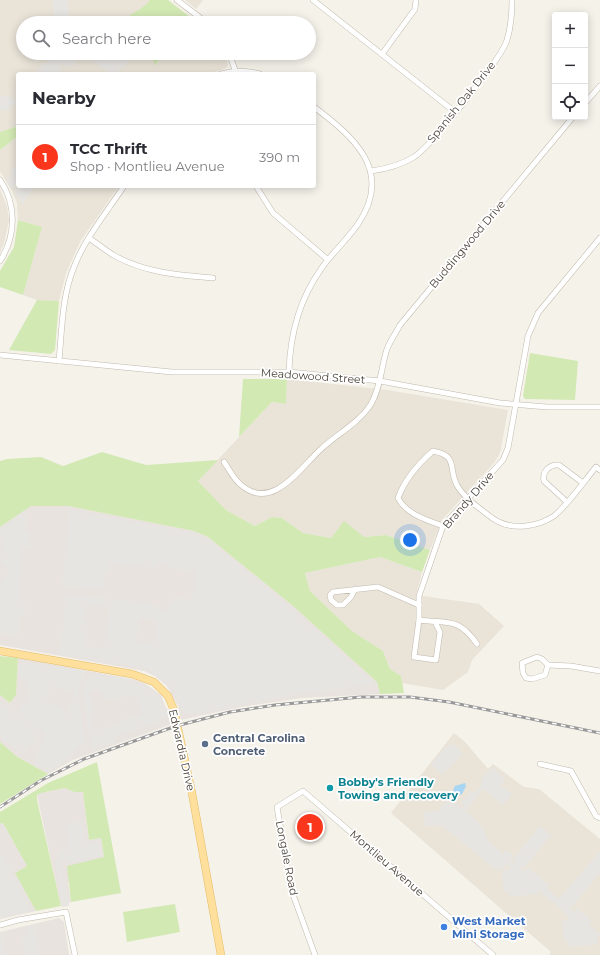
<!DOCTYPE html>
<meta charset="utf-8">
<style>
:root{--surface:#fff;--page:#f2f2f3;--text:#2b2b33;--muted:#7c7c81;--line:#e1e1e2;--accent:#fa371d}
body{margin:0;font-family:Montserrat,sans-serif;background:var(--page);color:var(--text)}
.controls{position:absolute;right:12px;top:12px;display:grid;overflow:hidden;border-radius:4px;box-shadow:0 2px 10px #0003}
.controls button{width:36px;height:36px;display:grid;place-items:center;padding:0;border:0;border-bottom:1px solid var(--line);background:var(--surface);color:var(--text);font:20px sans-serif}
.you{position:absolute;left:410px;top:540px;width:14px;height:14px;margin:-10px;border:3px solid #fff;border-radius:50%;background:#1a73e8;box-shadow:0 0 0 6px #1a73e833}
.badge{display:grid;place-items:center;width:26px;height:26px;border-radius:50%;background:var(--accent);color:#fff;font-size:13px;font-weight:700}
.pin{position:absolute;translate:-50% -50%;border:2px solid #fff;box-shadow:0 1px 4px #0006}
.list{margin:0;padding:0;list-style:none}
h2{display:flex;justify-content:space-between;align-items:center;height:52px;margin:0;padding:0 16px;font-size:17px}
h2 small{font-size:13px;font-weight:400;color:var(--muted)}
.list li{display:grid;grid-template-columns:26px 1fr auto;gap:12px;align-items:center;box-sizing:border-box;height:64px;padding:0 16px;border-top:1px solid var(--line)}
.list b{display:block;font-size:15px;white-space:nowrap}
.list p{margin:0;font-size:13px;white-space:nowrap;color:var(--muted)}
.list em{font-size:13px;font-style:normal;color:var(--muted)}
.icon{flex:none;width:22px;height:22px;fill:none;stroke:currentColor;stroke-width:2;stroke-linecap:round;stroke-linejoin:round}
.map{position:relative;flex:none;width:600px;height:955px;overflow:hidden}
.search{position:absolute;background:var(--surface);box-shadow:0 2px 10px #0003;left:16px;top:16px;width:300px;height:44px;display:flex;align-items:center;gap:10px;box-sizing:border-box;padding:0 14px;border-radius:22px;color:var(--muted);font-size:15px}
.panel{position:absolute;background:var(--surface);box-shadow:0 2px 10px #0003;left:16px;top:72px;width:300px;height:116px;border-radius:4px}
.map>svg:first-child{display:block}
</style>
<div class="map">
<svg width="600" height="955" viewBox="0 0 600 955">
<rect width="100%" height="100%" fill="#f5f2ea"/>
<g fill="#e9e3d8">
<polygon points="0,0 150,0 146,6 127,17 124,21 127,23 23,23 23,53 151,53 156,65 164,53 224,53 228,65 226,68 210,74 18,74 18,126 0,132"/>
<polygon points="185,0 203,0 196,9"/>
<polygon points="18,136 18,186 119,186 81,240 74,255 66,273 59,301 37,300 23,295 42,227 18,220 17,203 12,191 0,171 0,150"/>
<polygon points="0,189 7,207 9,220 4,243 0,252"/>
<polygon points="287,379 387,390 508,410 500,453 494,463 442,520 430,550 386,535 364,537 344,522 331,538 303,533 282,518 272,517 255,526 226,510 198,481 272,402 286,404"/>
<polygon points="380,557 422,572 416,595 479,604 504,626 472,660 468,672 443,690 402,683 401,676 390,669 383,651 352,631 310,591 305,573"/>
<polygon points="454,733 465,742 488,769 493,764 524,787 539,789 600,839 600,955 549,955 551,952 391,813"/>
</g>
<g fill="#e8e3df">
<polygon points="31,506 68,506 194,531 208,537 293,606 377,682 380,694 302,698 241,707 181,720 178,706 167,686 155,676 144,671 0,645 0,527"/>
<polygon points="18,658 132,679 144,683 161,695 172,724 73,760 48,774 16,756 0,742 0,695 10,703 16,695"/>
<polygon points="65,788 74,792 83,792 89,840 101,838 104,857 68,882 71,902 61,906 37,795 41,793"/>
<polygon points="3,823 27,866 15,873 36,911 0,919 0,824"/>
<polygon points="59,918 64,922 69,955 0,955 0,932"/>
</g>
<g fill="#d3e9b4">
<path d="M 150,0 L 168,0 L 190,17 L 185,23 L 127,23 L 124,21 C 131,12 143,10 150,0 Z"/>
<polygon points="151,53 164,53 155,66"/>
<polygon points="18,126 18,136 0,150 0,132"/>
<polygon points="18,220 42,227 23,295 0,287 0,271 14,247"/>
<polygon points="37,300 59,301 55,350 51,354 9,350"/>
<polygon points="530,353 578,361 575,400 525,399 523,396"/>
<polygon points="243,379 287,379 286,404 272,402 239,437"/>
<polygon points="102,452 146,465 218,460 198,481 226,510 255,526 272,517 282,518 303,533 331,538 344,521 364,537 386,535 430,550 422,572 380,557 305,573 310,591 352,631 383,651 390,669 401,676 404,693 380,694 377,682 293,606 208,537 194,531 68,506 31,506 0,527 0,461 7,459 41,457 63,466"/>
<polygon points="0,656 18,658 16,695 10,703 0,695"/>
<polygon points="0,742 16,756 48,774 0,804"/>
<polygon points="97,762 121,893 71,902 67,866 104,857 101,838 89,840 83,792 74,792 65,788 41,793 37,795 37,800 61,906 36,911 15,873 27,866 3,823 0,824 0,812 48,783"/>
<polygon points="175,904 180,932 127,942 123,912"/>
</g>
<g fill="#e7e5e2" fill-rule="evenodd">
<polygon points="53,0 67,0 69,16 65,17 65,23 55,23"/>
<polygon points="67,53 86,53 75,59 76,64 68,67 65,64 60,66 61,71 54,74 49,71 47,74 36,74 38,69 42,69 41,65 60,56 62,59 68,57"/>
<polygon points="90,53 129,53 127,64 114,74 111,74 92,60 94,57"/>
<polygon points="18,92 18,103 10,106 9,111 0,110 0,96 12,97 12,99 14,100 17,98 15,95"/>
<polygon points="18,166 18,182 12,190 6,179 12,176 10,171"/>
<polygon points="19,186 35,186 23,204 15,194 15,191"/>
<path d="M 70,510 L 189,532 L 209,540 L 308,623 L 374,684 L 295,694 L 256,702 L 254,698 L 251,699 L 250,703 L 208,712 L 183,714 L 175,690 L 148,668 L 57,654 L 62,643 L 66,595 L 151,603 L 161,611 L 164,611 L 174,598 L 191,600 L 192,598 L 196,571 L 168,568 L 168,565 L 156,564 L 156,568 L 110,563 L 109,570 L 105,570 L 103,589 L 62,585 ZM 86,604 L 110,607 L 104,649 L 86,646 L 88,622 L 83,621 ZM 139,618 L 156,620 L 155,628 L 158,629 L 153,644 L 136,642 Z"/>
<polygon points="18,515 26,515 25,532 30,533 29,547 22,547 19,601 25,602 24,616 19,616 18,635 0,633 0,583 9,571 0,561 2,549 0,529 8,525"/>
<path d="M 24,662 L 85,671 L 80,682 L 78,695 L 86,742 L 82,747 L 78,746 L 70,757 L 51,771 L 47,771 L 35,764 L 39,753 L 38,750 L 45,733 L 43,730 L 40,733 L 21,718 L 18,710 L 22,705 L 28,702 L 30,694 L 30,690 L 18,672 L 19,665 ZM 50,686 L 74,691 L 69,714 L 62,713 L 63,707 L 47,703 Z"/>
<path d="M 98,674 L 106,675 L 109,680 L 110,676 L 125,678 L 148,688 L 158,696 L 164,703 L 159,707 L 167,708 L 169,715 L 158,721 L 116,737 L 113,743 L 92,750 L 86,720 L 86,705 L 82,687 L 85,681 ZM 99,689 L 100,693 L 104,693 L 106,700 L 136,695 L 142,716 L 119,720 L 120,725 L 93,730 L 90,714 L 94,713 L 89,691 Z"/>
<polygon points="0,702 39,733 22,754 0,737"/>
<polygon points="453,743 463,754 442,775 431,764 447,745 449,747"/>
<polygon points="493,767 505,779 500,785 512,794 503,805 485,790 482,790 466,811 483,827 488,841 503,854 506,850 513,855 510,860 515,863 516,862 513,859 540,826 551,835 524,868 519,867 524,871 527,867 549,885 546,888 559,899 600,851 600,873 570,909 574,912 577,908 592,921 589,925 600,933 597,940 597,944 569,947 569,942 564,942 562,921 568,920 567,915 555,904 538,890 537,894 509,897 509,892 504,892 502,870 508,870 510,866 506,864 505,868 495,869 441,825 425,826 424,812 438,811 450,797 463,809 464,805 461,802 471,791 474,793 481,786 481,779"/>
<polygon points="81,822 85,842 99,842 102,856 68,863 67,859 65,858 61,864 69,906 62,907 55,862 59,856 69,846 66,824"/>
<polygon points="2,854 32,910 0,917 0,855"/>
<polygon points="33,924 32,931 35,931 40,955 25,955 22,935 26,934 28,926"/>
<polygon points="1,932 6,955 0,955"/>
</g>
<polygon fill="#a8d5f1" points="465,783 466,786 462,794 457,796 453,790 455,786"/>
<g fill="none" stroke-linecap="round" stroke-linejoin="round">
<defs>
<g id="minor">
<polyline points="177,0 207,23"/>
<polyline points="313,0 455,112"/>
<polyline points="229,53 235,70"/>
<polyline points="382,54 415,9 416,0"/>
<path d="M 221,74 C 235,70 246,70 260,74"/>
<polyline points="585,103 600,86"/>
<path d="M 371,171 C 386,169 401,165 414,157 C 431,146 502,58 507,40 C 511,27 512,13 512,0"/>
<path d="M 0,180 C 17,205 16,236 0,261"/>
<polyline points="256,186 273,213 327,259"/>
<path d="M 89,238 C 98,244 106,251 115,256 C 146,273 179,275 213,278"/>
<polyline points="0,355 172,372 289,372 380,381 500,403 547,407 600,407"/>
<path d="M 59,361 C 62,329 62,296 74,267 C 85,238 107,212 124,186"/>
<path d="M 289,372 C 290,334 299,300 321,269 C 332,253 347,240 358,224 C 394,171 354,137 314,107"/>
<path d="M 224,462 C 229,469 233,478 240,484 C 272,513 300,468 321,449 C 337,434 359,423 371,404 C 381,387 381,367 387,349 C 390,341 396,333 400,325 L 573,117"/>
<path d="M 567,502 L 544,481 C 542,472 549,464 559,465 L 583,483"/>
<path d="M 443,526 C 427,520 406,514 398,498 C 405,479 418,464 433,451 C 460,456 447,470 458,487 C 463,495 471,502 479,508 C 485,512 492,519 499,522 C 516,530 539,526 554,516 C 565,508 586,479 596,467 L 600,470"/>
<polyline points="355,589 351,597 343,605 337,605 331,600 330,595 333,592 378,587 419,605"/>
<path d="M 419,620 C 449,624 458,617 477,644"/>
<polyline points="435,622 440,632 436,660 414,657 419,620 419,596 443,526 503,460 508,448 528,336 538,313 600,238"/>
<polygon points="537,657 542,659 548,665 545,675 532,679 526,678 523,673 522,663"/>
<polyline points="548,665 571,666 600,671"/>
<polyline points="540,764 571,771 596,816 600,818"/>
<polyline points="0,925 18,920 66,912 75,955"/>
<polyline points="315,955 291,889 277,807 303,791 493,955"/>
</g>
<polyline id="major" points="0,651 132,674 154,682 168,696 174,710 192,793 221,955"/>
</defs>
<use href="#minor" stroke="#c1b9ad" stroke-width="6"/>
<use href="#major" stroke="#e4bc69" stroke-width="8"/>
<use href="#minor" stroke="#fff" stroke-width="5"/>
<use href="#major" stroke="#fedf9b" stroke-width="7"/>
<defs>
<polyline id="rail" points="0,807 40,781 84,759 176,726 230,712 275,705 361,697 410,697 449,702 600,733"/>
</defs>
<use href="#rail" stroke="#999" stroke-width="3"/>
<use href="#rail" stroke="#fff" stroke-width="1.5" stroke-dasharray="4.5" stroke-linecap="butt"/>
</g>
<circle fill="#5c6f8a" stroke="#fff" stroke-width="1.5" cx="205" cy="744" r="4"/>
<circle fill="#0f9aa8" stroke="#fff" stroke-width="1.5" cx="330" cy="788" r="4"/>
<circle fill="#3f7fe0" stroke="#fff" stroke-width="1.5" cx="444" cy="927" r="4"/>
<g text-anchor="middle" stroke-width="3.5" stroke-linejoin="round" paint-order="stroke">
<g font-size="11" fill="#494238" stroke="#fff">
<text transform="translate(461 102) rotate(-51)" y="4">Spanish Oak Drive</text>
<text transform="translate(467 244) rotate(-50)" y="4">Buddingwood Drive</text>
<text transform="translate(313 376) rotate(4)" y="4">Meadowood Street</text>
<text transform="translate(468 500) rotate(-49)" y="4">Brandy Drive</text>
<text transform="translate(182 750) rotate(77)" y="4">Edwardia Drive</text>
<text transform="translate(287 858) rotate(79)" y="4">Longale Road</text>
<text transform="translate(387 863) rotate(41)" y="4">Montlieu Avenue</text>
</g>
<g font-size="11" font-weight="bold" fill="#4e5e75" stroke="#fff" text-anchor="start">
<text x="213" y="742">Central Carolina<tspan x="213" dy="13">Concrete</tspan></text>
</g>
<g font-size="11" font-weight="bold" fill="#0d838f" stroke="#fff" text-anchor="start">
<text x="338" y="786">Bobby's Friendly<tspan x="338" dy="13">Towing and recovery</tspan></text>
</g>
<g font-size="11" font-weight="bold" fill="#366cbe" stroke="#fff" text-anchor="start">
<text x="452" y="925">West Market<tspan x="452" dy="13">Mini Storage</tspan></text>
</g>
</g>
</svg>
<div class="controls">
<button>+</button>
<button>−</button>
<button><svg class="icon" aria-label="locate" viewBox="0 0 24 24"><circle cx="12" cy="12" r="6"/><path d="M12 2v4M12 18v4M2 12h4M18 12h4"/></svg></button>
</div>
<div class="you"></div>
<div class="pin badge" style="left:310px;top:827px">1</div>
<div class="search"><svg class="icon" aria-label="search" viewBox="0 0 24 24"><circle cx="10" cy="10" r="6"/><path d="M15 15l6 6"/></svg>Search here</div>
<section class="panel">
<h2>Nearby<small></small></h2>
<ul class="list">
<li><span class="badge">1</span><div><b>TCC Thrift</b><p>Shop · Montlieu Avenue</p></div><em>390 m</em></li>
</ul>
</section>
</div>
